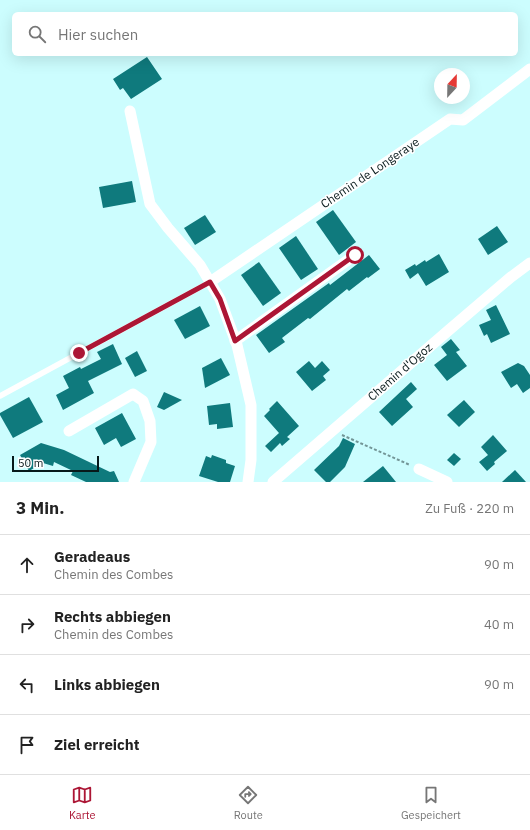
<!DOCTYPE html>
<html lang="de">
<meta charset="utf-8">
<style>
:root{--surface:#fff;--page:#f6f6f6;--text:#222;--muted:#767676;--line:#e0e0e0;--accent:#ac1635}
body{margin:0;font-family:"IBM Plex Sans",sans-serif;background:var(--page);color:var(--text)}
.compass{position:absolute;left:434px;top:68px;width:36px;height:36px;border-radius:50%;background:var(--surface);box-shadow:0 4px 16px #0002;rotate:22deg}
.scale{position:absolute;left:12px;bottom:10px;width:87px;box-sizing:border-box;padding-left:4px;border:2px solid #07191a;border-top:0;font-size:11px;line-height:14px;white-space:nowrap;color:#07191a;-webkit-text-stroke:3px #fff;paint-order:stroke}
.stop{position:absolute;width:12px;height:12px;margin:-9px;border:3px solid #ac1635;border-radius:50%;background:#fff}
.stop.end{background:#ac1635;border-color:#fff;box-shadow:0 1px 4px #0008}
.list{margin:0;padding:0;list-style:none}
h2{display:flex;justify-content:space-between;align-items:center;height:52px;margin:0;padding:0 16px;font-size:17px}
h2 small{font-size:13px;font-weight:400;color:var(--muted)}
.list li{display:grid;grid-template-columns:26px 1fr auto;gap:12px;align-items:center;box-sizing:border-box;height:60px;padding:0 16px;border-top:1px solid var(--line)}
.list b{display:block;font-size:15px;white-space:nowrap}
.list p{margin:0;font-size:13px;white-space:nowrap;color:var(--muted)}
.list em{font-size:13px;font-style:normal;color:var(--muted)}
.icon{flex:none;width:22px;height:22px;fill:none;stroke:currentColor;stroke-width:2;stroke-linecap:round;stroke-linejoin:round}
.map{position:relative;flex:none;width:530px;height:482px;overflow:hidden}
.search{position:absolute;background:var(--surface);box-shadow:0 4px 16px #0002;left:12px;right:12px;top:12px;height:44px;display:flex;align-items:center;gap:10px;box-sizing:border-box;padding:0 14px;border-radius:6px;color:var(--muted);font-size:15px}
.sheet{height:292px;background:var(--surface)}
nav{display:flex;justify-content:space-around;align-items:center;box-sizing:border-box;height:56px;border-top:1px solid var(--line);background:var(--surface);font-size:11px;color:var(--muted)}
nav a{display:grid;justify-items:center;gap:2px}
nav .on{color:var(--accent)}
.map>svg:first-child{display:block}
</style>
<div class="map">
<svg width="530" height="482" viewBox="0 0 530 482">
<rect width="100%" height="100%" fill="#ccfdfe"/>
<g fill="#0f7a7d">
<polygon points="147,57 162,79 131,99 123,88 120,90 113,79"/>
<polygon points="132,181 136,202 103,208 99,187"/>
<polygon points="333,210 356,242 339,255 316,222"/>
<polygon points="205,215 216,232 195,245 184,228"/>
<polygon points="497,226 508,242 488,255 478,239"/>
<polygon points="296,236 318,269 301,280 279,248"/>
<polygon points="439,254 449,272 426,286 418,273 410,279 405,270 415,264 416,266 425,260 426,262"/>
<polygon points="369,255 380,269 368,278 367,277 349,291 347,289 310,319 308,318 282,338 285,342 269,353 256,335 329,283 330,285"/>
<polygon points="259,262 281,293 263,306 241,275"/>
<polygon points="496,305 510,334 491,343 487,334 484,336 479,325 491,320 486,310"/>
<polygon points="200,306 210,326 185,339 174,320"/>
<polygon points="451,339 460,350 456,352 467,366 447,381 434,365 447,355 441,347"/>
<polygon points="113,344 122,364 88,381 94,393 63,410 56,395 69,388 63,376 80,367 81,369 101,359 97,352"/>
<polygon points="137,351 147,371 135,377 125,358"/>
<polygon points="221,358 230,375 205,388 202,368"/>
<polygon points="309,361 315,368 322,361 330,370 323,376 326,380 312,391 296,372"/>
<polygon points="518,363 524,366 530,375 530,388 523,393 517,384 511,388 501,372"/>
<polygon points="411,382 417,389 406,399 413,407 392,426 379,412"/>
<polygon points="164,392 182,400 164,410 157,407"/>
<polygon points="29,397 43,422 13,438 0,415 0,413"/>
<polygon points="464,400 475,412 459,427 447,415"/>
<polygon points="277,401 299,426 287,437 290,439 282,446 280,443 271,452 265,446 279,433 264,416 270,410 269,409"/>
<polygon points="230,403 233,427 217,429 217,424 209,425 207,406"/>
<polygon points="122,413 136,439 121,447 116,438 104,445 95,428"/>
<polygon points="493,435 507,451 494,462 495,464 487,471 479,462 488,455 481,447"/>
<polygon points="343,438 355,444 345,467 330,482 326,482 314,470 339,446"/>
<polygon points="41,443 64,450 110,472 114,471 119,482 86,482 71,475 73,471 54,462 53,466 43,463 29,471 20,455"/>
<polygon points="454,453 461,459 454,466 447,460"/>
<polygon points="212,455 226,460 226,463 235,466 230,482 218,482 199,476 206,456 211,458"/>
<polygon points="383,466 396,482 363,482"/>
<polygon points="515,470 526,482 502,482"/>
</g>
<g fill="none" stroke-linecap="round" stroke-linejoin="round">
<polyline stroke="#739697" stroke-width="2" stroke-dasharray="3 2" stroke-linecap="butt" points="342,435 410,465"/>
<polyline stroke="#fff" stroke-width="5.5" points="0,396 210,282"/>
<g stroke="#fff" stroke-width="11">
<polyline points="130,111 150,204 168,228 200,265 220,299 237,345 251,405 251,460 248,482"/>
<polyline points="210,282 450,119 463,120 530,69"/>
<polyline points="235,341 355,255"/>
<polyline points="69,431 133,394 143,401 150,421 151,442 134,482"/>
<polyline points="419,469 447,482"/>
<polyline points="273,482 449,330 511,277 530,263"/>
</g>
</g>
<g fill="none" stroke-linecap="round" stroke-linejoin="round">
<polyline stroke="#ac1635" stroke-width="5" points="79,353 210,282 220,299 235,341 355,255"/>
</g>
<g text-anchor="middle" stroke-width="3" stroke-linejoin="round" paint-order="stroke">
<g font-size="12" fill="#07191a" stroke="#fff">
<text transform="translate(370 173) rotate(-34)" y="4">Chemin de Longeraye</text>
<text transform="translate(400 372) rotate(-41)" y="4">Chemin d'Ogoz</text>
</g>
</g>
</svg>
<svg class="compass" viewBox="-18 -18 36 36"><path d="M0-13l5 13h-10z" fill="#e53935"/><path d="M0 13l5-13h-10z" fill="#767676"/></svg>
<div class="scale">50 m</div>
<div class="stop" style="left:355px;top:255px"></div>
<div class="stop end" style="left:79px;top:353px"></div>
<div class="search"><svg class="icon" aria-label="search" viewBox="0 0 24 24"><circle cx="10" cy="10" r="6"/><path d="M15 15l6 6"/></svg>Hier suchen</div>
</div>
<section class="sheet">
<h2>3 Min.<small>Zu Fuß · 220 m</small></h2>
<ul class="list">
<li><svg class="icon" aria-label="ahead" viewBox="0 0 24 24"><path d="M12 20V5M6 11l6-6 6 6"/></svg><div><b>Geradeaus</b><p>Chemin des Combes</p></div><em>90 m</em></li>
<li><svg class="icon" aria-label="right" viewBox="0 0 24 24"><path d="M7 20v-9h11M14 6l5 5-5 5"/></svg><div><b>Rechts abbiegen</b><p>Chemin des Combes</p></div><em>40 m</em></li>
<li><svg class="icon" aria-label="left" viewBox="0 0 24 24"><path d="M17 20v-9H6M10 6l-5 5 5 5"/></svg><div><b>Links abbiegen</b></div><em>90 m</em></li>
<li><svg class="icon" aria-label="arrive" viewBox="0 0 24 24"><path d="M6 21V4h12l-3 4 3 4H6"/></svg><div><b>Ziel erreicht</b></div></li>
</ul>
</section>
<nav>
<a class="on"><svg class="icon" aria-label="map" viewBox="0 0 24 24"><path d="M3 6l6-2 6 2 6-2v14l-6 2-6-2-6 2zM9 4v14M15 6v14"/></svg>Karte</a>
<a><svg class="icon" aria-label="directions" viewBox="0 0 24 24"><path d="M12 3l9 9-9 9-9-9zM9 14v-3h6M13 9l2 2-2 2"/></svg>Route</a>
<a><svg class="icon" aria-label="saved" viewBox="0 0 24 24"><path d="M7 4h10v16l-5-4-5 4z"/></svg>Gespeichert</a>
</nav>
